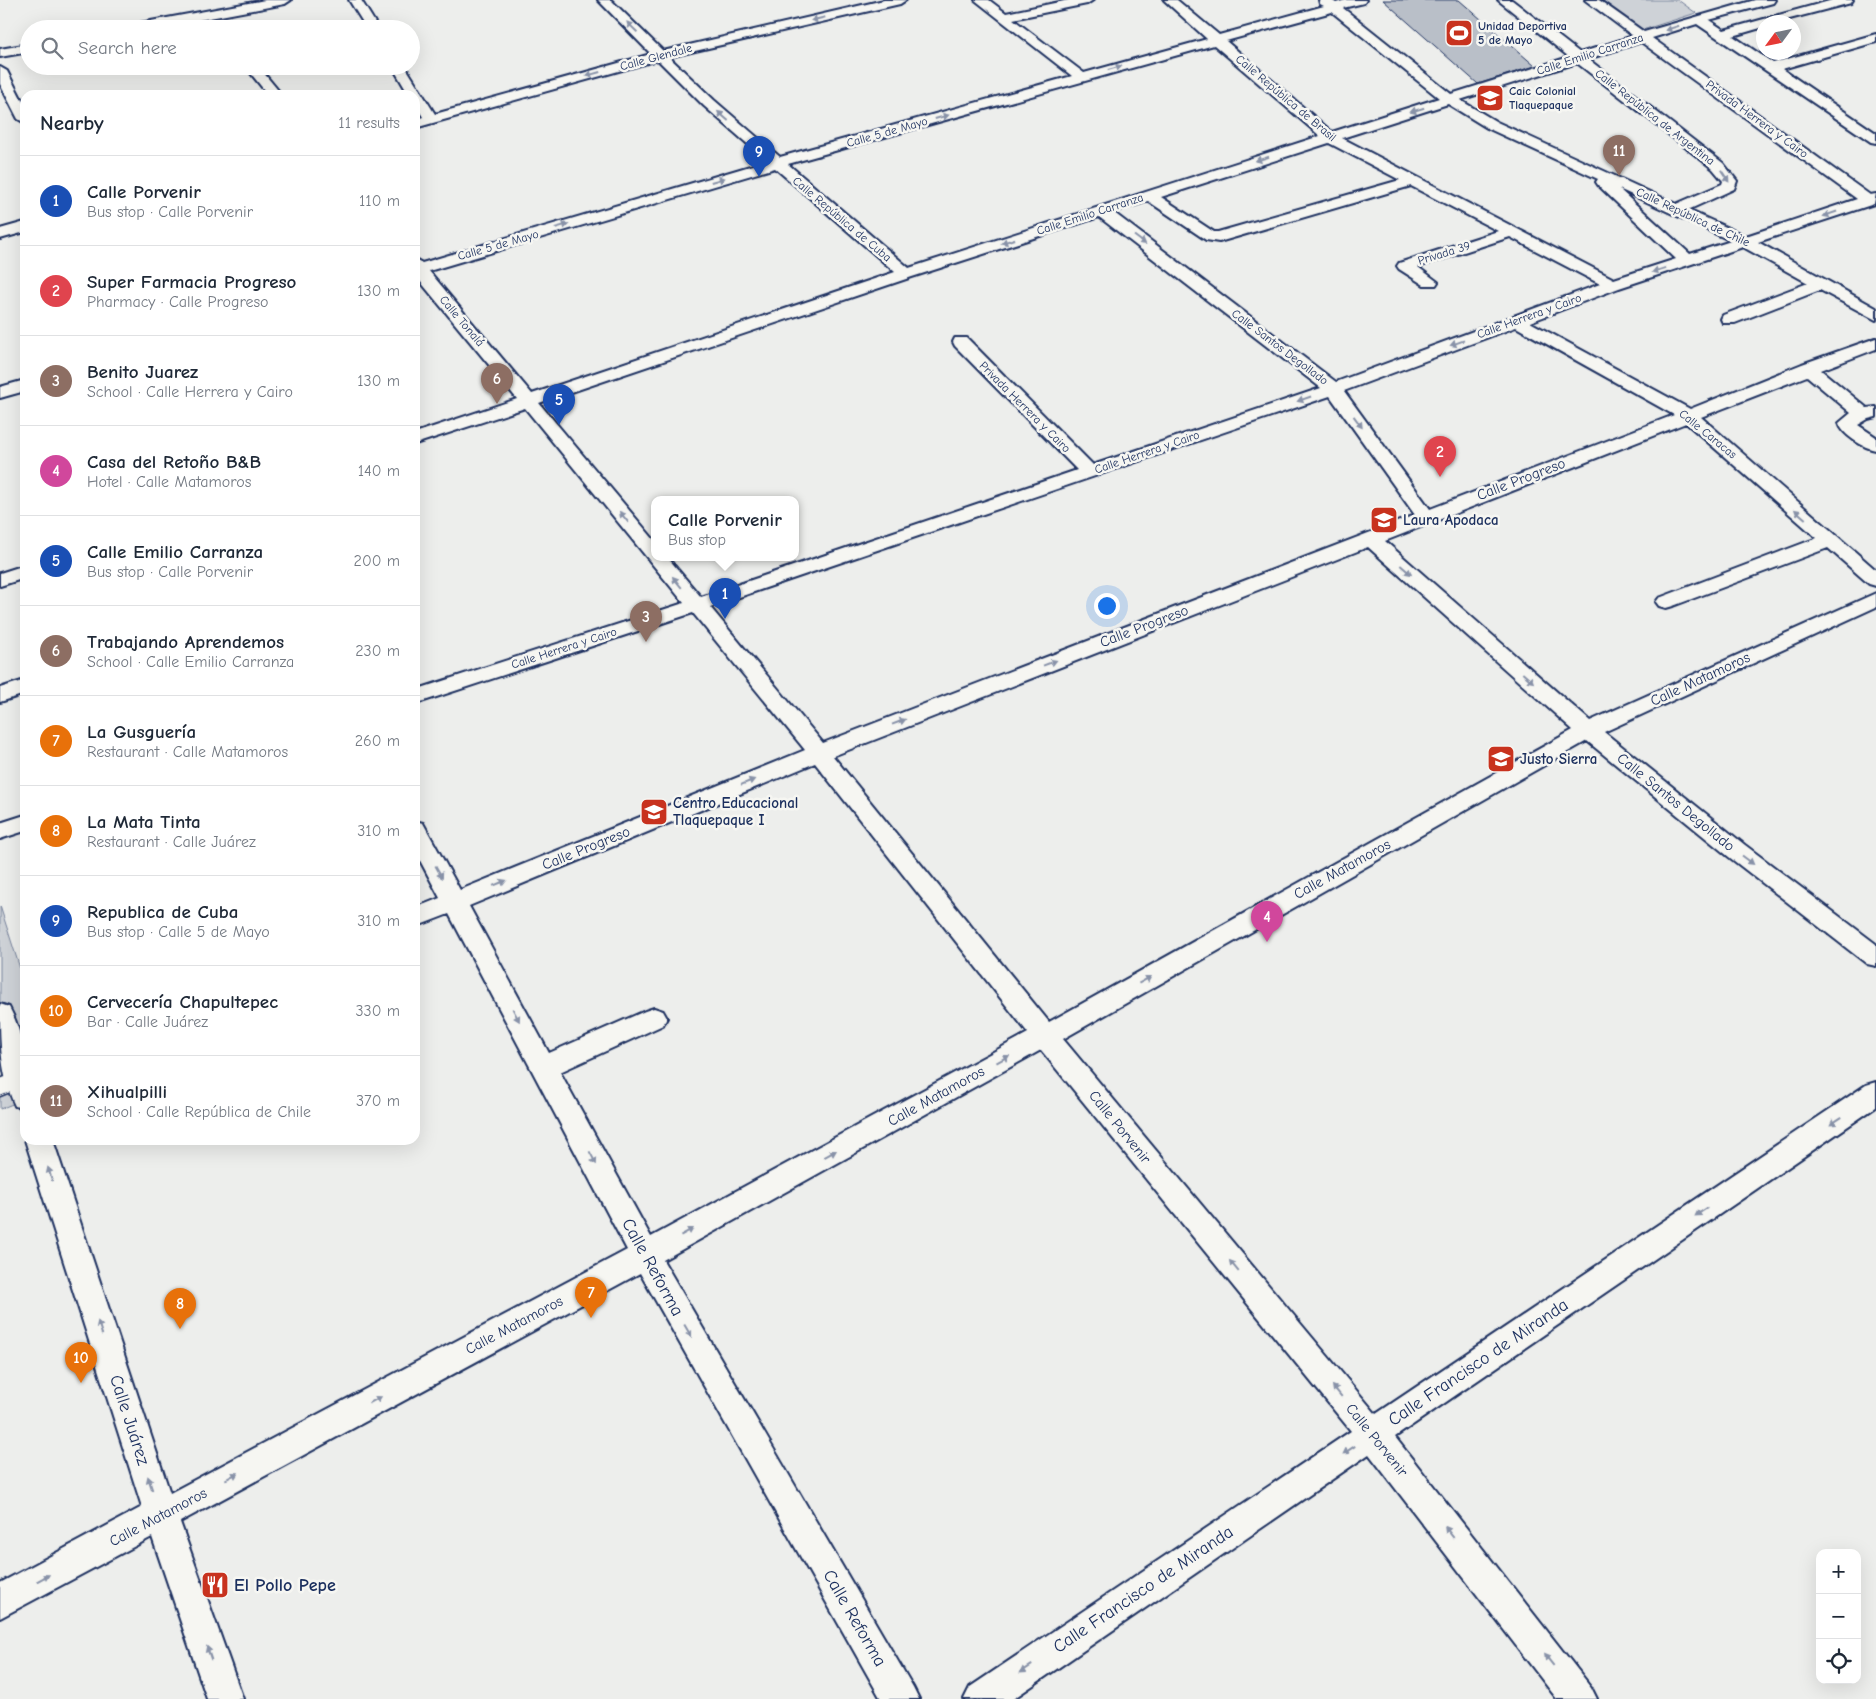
<!DOCTYPE html>
<meta charset="utf-8">
<style>
:root{--surface:#fff;--page:#f2f2f3;--text:#1f2937;--muted:#747a83;--line:#e0e1e3;--accent:#ea580c}
body{margin:0;font-family:"Comic Neue",sans-serif;background:var(--page);color:var(--text)}
.controls{position:absolute;right:15px;bottom:15px;display:grid;overflow:hidden;border-radius:10px;box-shadow:0 5px 20px #0002}
.controls button{width:45px;height:45px;display:grid;place-items:center;padding:0;border:0;border-bottom:1px solid var(--line);background:var(--surface);color:var(--text);font:25px sans-serif}
.compass{position:absolute;left:1756px;top:15px;width:45px;height:45px;border-radius:50%;background:var(--surface);box-shadow:0 5px 20px #0002;rotate:237deg}
.you{position:absolute;left:1106px;top:605px;width:18px;height:18px;margin:-12px;border:4px solid #fff;border-radius:50%;background:#1a73e8;box-shadow:0 0 0 8px #1a73e833}
.badge{display:grid;place-items:center;width:32px;height:32px;border-radius:50%;background:var(--accent);color:#fff;font-size:16px;font-weight:700}
.pin{position:absolute;translate:-50% -41px;filter:drop-shadow(0 1px 2px #0008)}
.pin::after{content:'';position:absolute;top:26px;width:18px;height:15px;background:inherit;clip-path:polygon(0 0,100% 0,50% 100%)}
.popup{position:absolute;left:651px;top:496px;width:148px;height:65px;box-sizing:border-box;display:grid;place-content:center;border-radius:10px;background:var(--surface);filter:drop-shadow(0 1px 4px #0005);font-size:16px;white-space:nowrap;color:var(--muted)}
.popup b{font-size:19px;color:var(--text)}
.popup::after{content:'';position:absolute;left:50%;top:100%;margin-left:-10px;border:10px solid transparent;border-top-color:var(--surface)}
.list{margin:0;padding:0;list-style:none}
h2{display:flex;justify-content:space-between;align-items:center;height:65px;margin:0;padding:0 20px;font-size:21px}
h2 small{font-size:16px;font-weight:400;color:var(--muted)}
.list li{display:grid;grid-template-columns:32px 1fr auto;gap:15px;align-items:center;box-sizing:border-box;height:90px;padding:0 20px;border-top:1px solid var(--line)}
.list b{display:block;font-size:19px;white-space:nowrap}
.list p{margin:0;font-size:16px;white-space:nowrap;color:var(--muted)}
.list em{font-size:16px;font-style:normal;color:var(--muted)}
.icon{flex:none;width:28px;height:28px;fill:none;stroke:currentColor;stroke-width:2;stroke-linecap:round;stroke-linejoin:round}
.map{position:relative;flex:none;width:1876px;height:1699px;overflow:hidden}
.search{position:absolute;background:var(--surface);box-shadow:0 5px 20px #0002;left:20px;top:20px;width:400px;height:55px;display:flex;align-items:center;gap:12px;box-sizing:border-box;padding:0 18px;border-radius:28px;color:var(--muted);font-size:19px}
.panel{position:absolute;background:var(--surface);box-shadow:0 5px 20px #0002;left:20px;top:90px;width:400px;height:1055px;border-radius:15px}
.map>svg:first-child{display:block}
</style>
<div class="map">
<svg width="1876" height="1699" viewBox="0 0 1876 1699">
<rect width="100%" height="100%" fill="#edeeec"/>
<filter id="ink" filterUnits="userSpaceOnUse"><feTurbulence type="fractalNoise" baseFrequency=".02" numOctaves="2"/><feDisplacementMap in="SourceGraphic" scale="10" xChannelSelector="R" yChannelSelector="G"/><feConvolveMatrix kernelMatrix="1 2 1 2 8 2 1 2 1" color-interpolation-filters="sRGB"/></filter>
<g filter="url(#ink)">
<g fill="#ced2d7" stroke="#74809a">
<polygon points="1591,0 1678,0 1696,13 1636,32"/>
<polygon points="0,906 25,984 25,1099 0,1109"/>
</g>
<polygon fill="#b9bfc8" stroke="#1b2f5e" points="1383,0 1459,0 1535,66 1478,84"/>
<g fill="none" stroke-linecap="round" stroke-linejoin="round">
<defs>
<polygon id="pedestrian" points="19,1072 25,1074 25,1086 0,1096 0,1079"/>
<g id="minor">
<polygon points="265,0 291,0 285,4 151,29 123,29 129,25"/>
<polygon points="349,0 361,0 379,29 367,29"/>
<path d="M 598,0 L 611,0 L 663,51 L 884,0 L 906,0 L 900,4 L 669,57 L 714,100 L 780,157 L 1072,76 L 975,0 L 989,0 L 1006,13 L 1069,0 L 1093,0 L 1087,4 L 1013,19 L 1084,73 L 1207,39 L 1164,0 L 1177,0 L 1219,35 L 1324,6 L 1320,4 L 1319,0 L 1331,0 L 1336,3 L 1346,0 L 1366,0 L 1364,3 L 1343,8 L 1451,94 L 1569,57 L 1498,0 L 1512,0 L 1580,53 L 1633,36 L 1585,0 L 1599,0 L 1644,32 L 1755,0 L 1775,0 L 1773,3 L 1709,20 L 1724,30 L 1833,0 L 1853,0 L 1851,3 L 1778,22 L 1764,22 L 1764,27 L 1733,36 L 1773,63 L 1876,34 L 1876,42 L 1782,69 L 1876,133 L 1876,143 L 1871,142 L 1697,24 L 1652,38 L 1870,195 L 1876,194 L 1874,204 L 1758,242 L 1876,308 L 1876,320 L 1820,290 L 1735,323 L 1723,323 L 1721,319 L 1723,315 L 1808,283 L 1743,247 L 1619,288 L 1530,322 L 1690,409 L 1802,364 L 1876,338 L 1876,349 L 1821,370 L 1867,408 L 1876,407 L 1876,417 L 1868,419 L 1858,425 L 1876,437 L 1876,450 C 1864,448 1842,435 1839,423 L 1851,413 L 1807,376 L 1701,417 L 1876,570 L 1876,586 L 1869,584 L 1828,548 L 1673,606 L 1666,608 L 1659,606 L 1656,602 L 1659,598 L 1817,538 L 1686,423 L 1385,541 L 1590,721 L 1876,593 L 1876,607 L 1604,732 L 1745,845 L 1876,944 L 1876,966 L 1867,964 L 1729,857 L 1587,741 L 1063,1039 L 1376,1414 L 1866,1085 L 1876,1082 L 1876,1107 L 1395,1437 L 1591,1687 L 1597,1699 L 1557,1699 L 1369,1454 L 1013,1699 L 964,1699 L 970,1687 L 1351,1431 L 1041,1050 L 663,1260 L 913,1687 L 919,1699 L 881,1699 L 640,1273 L 180,1522 L 243,1699 L 207,1699 L 152,1537 L 0,1618 L 0,1583 L 142,1507 L 25,1140 L 53,1140 L 170,1493 L 627,1250 L 449,914 L 415,927 L 415,908 L 440,898 L 415,851 L 415,821 L 423,823 L 460,890 L 805,750 L 693,613 L 415,704 L 415,690 L 684,603 L 525,408 L 415,444 L 415,433 L 517,399 L 415,275 L 415,259 L 422,263 L 767,161 L 704,106 L 658,60 L 415,128 L 415,120 L 423,117 L 415,104 L 415,95 L 409,95 L 392,66 L 405,66 L 435,114 L 651,54 ZM 1332,12 L 1439,98 L 1332,132 L 1226,41 ZM 1641,42 L 1857,199 L 1746,236 L 1688,210 L 1734,189 L 1737,181 L 1723,163 L 1588,59 ZM 1214,45 L 1320,136 L 909,268 L 788,164 ZM 1577,63 L 1713,169 L 1723,181 L 1722,184 L 1676,204 L 1497,122 L 1460,100 ZM 1448,104 L 1487,128 L 1598,179 L 1596,182 L 1598,185 L 1676,259 L 1614,279 L 1342,138 ZM 1329,143 L 1400,180 L 1218,232 L 1214,232 L 1161,197 ZM 775,168 L 895,272 L 532,394 L 429,271 ZM 1411,186 L 1498,231 L 1399,263 L 1397,266 L 1399,269 L 1424,285 L 1436,285 L 1438,282 L 1418,267 L 1510,237 L 1600,284 L 1336,382 L 1113,212 L 1148,201 L 1206,240 L 1219,242 ZM 1619,189 L 1731,241 L 1690,254 ZM 1099,217 L 1321,388 L 1093,465 L 967,338 L 955,338 L 953,342 L 955,346 L 1077,470 L 701,597 L 668,558 L 655,558 L 655,541 L 539,403 L 912,277 ZM 1516,327 L 1674,415 L 1430,509 L 1344,391 ZM 1330,396 L 1415,515 L 823,743 L 710,607 ZM 1368,547 L 1573,730 L 1049,1022 L 833,756 ZM 815,763 L 1028,1033 L 651,1237 L 560,1072 L 663,1025 L 667,1018 L 663,1011 L 654,1008 L 645,1011 L 549,1053 L 469,906 Z"/>
<polygon points="29,44 29,52 0,57 0,49"/>
<polygon points="245,66 258,66 282,95 268,95"/>
<polygon points="0,67 7,71 25,106 25,123 18,119 0,84"/>
<polygon points="25,222 25,232 0,239 0,229"/>
<polygon points="25,380 25,391 0,398 0,387"/>
<polygon points="25,565 25,578 0,586 0,573"/>
<polygon points="25,680 25,694 0,702 0,688"/>
<polygon points="25,815 25,831 0,839 0,823"/>
<path d="M 0,1004 L 9,1007 C 27,1040 25,1073 25,1109 L 15,1106 C 0,1073 0,1040 0,1004 Z"/>
</g>
</defs>
<use href="#pedestrian" stroke="#1b2f5e" stroke-width="3"/>
<use href="#minor" stroke="#1b2f5e" stroke-width="4"/>
<use href="#pedestrian" fill="#f6f6f2" fill-rule="evenodd"/>
<use href="#minor" fill="#f6f6f2" fill-rule="evenodd"/>
</g>
<defs><path id="oneway-solid" d="M-6-.8H1V-3.2L6.5 0L1 3.2V.8H-6Z" transform="scale(1.25)"/></defs>
<g fill="#8892a8">
<use href="#oneway-solid" transform="translate(818 19) rotate(167)"/>
<use href="#oneway-solid" transform="translate(632 27) rotate(-136)"/>
<use href="#oneway-solid" transform="translate(1672 28) rotate(162)"/>
<use href="#oneway-solid" transform="translate(1115 68) rotate(-16)"/>
<use href="#oneway-solid" transform="translate(593 74) rotate(164)"/>
<use href="#oneway-solid" transform="translate(1417 110) rotate(163)"/>
<use href="#oneway-solid" transform="translate(723 116) rotate(-139)"/>
<use href="#oneway-solid" transform="translate(942 117) rotate(-16)"/>
<use href="#oneway-solid" transform="translate(1262 159) rotate(162)"/>
<use href="#oneway-solid" transform="translate(1725 176) rotate(57)"/>
<use href="#oneway-solid" transform="translate(718 180) rotate(-16)"/>
<use href="#oneway-solid" transform="translate(1830 214) rotate(161)"/>
<use href="#oneway-solid" transform="translate(562 226) rotate(-16)"/>
<use href="#oneway-solid" transform="translate(1140 240) rotate(37)"/>
<use href="#oneway-solid" transform="translate(1008 241) rotate(162)"/>
<use href="#oneway-solid" transform="translate(1659 270) rotate(162)"/>
<use href="#oneway-solid" transform="translate(1457 343) rotate(160)"/>
<use href="#oneway-solid" transform="translate(1304 399) rotate(161)"/>
<use href="#oneway-solid" transform="translate(1358 422) rotate(54)"/>
<use href="#oneway-solid" transform="translate(1800 514) rotate(-139)"/>
<use href="#oneway-solid" transform="translate(624 517) rotate(-129)"/>
<use href="#oneway-solid" transform="translate(1406 570) rotate(41)"/>
<use href="#oneway-solid" transform="translate(677 582) rotate(-129)"/>
<use href="#oneway-solid" transform="translate(1050 663) rotate(-21)"/>
<use href="#oneway-solid" transform="translate(1528 678) rotate(41)"/>
<use href="#oneway-solid" transform="translate(899 722) rotate(-21)"/>
<use href="#oneway-solid" transform="translate(748 782) rotate(-22)"/>
<use href="#oneway-solid" transform="translate(1748 860) rotate(37)"/>
<use href="#oneway-solid" transform="translate(439 872) rotate(61)"/>
<use href="#oneway-solid" transform="translate(500 883) rotate(-22)"/>
<use href="#oneway-solid" transform="translate(1145 980) rotate(-29)"/>
<use href="#oneway-solid" transform="translate(516 1015) rotate(62)"/>
<use href="#oneway-solid" transform="translate(1003 1059) rotate(-29)"/>
<use href="#oneway-solid" transform="translate(1836 1121) rotate(146)"/>
<use href="#oneway-solid" transform="translate(830 1154) rotate(-29)"/>
<use href="#oneway-solid" transform="translate(593 1158) rotate(62)"/>
<use href="#oneway-solid" transform="translate(50 1174) rotate(-108)"/>
<use href="#oneway-solid" transform="translate(1701 1212) rotate(146)"/>
<use href="#oneway-solid" transform="translate(687 1232) rotate(-29)"/>
<use href="#oneway-solid" transform="translate(1234 1266) rotate(-129)"/>
<use href="#oneway-solid" transform="translate(100 1328) rotate(-108)"/>
<use href="#oneway-solid" transform="translate(688 1331) rotate(60)"/>
<use href="#oneway-solid" transform="translate(1337 1391) rotate(-129)"/>
<use href="#oneway-solid" transform="translate(375 1400) rotate(-28)"/>
<use href="#oneway-solid" transform="translate(1349 1450) rotate(146)"/>
<use href="#oneway-solid" transform="translate(232 1476) rotate(-28)"/>
<use href="#oneway-solid" transform="translate(150 1483) rotate(-108)"/>
<use href="#oneway-solid" transform="translate(1449 1532) rotate(-128)"/>
<use href="#oneway-solid" transform="translate(43 1578) rotate(-28)"/>
<use href="#oneway-solid" transform="translate(209 1653) rotate(-109)"/>
<use href="#oneway-solid" transform="translate(1549 1660) rotate(-128)"/>
<use href="#oneway-solid" transform="translate(1026 1669) rotate(146)"/>
</g>
</g>
<defs>
<symbol id="stadium-square" viewBox="-11 -11 22 22"><rect x="-9" y="-9" width="18" height="18" rx="4" fill="#c8321e" stroke="#f6f6f2"/><path d="M0-5a6.5 5 0 1 0 0 10a6.5 5 0 1 0 0-10ZM-3.5-1.8h7v3.6h-7Z" fill="#fff"/></symbol>
<symbol id="school-square" viewBox="-11 -11 22 22"><rect x="-9" y="-9" width="18" height="18" rx="4" fill="#c8321e" stroke="#f6f6f2"/><path d="M0-5L7-2L0 1L-7-2ZM-4 1L0 2.5L4 1V4Q0 6-4 4Z" fill="#fff"/></symbol>
<symbol id="restaurant-square" viewBox="-11 -11 22 22"><rect x="-9" y="-9" width="18" height="18" rx="4" fill="#c8321e" stroke="#f6f6f2"/><path d="M-5-6h1v4h1v-4h1v4h1v-4h1v5L-1.5 .5V6h-2V.5L-5-1ZM5-6V6H3V1.5H1.5Q1.5-4 5-6Z" fill="#fff"/></symbol>
</defs>
<g fill-rule="evenodd">
<use href="#stadium-square" x="1443" y="17" width="32" height="32"/>
<use href="#school-square" x="1474" y="82" width="32" height="32"/>
<use href="#school-square" x="1368" y="504" width="32" height="32"/>
<use href="#school-square" x="1485" y="743" width="32" height="32"/>
<use href="#school-square" x="638" y="796" width="32" height="32"/>
<use href="#restaurant-square" x="199" y="1569" width="32" height="32"/>
</g>
<g text-anchor="middle" stroke-width="5" stroke-linejoin="round" paint-order="stroke">
<g font-size="12" font-weight="bold" fill="#1b2f5e" stroke="#f6f6f2" text-anchor="start">
<text x="1478" y="30">Unidad Deportiva<tspan x="1478" dy="14">5 de Mayo</tspan></text>
<text x="1509" y="95">Caic Colonial<tspan x="1509" dy="14">Tlaquepaque</tspan></text>
</g>
<g font-size="12" fill="#1b2f5e" stroke="#f6f6f2">
<text transform="translate(1590 54) rotate(-18)" y="4">Calle Emilio Carranza</text>
<text transform="translate(656 57) rotate(-15)" y="4">Calle Glendale</text>
<text transform="translate(1286 98) rotate(40)" y="4">Calle República de Brasil</text>
<text transform="translate(1655 117) rotate(38)" y="4">Calle República de Argentina</text>
<text transform="translate(1757 119) rotate(36)" y="4">Privada Herrera y Cairo</text>
<text transform="translate(887 132) rotate(-16)" y="4">Calle 5 de Mayo</text>
<text transform="translate(1090 214) rotate(-18)" y="4">Calle Emilio Carranza</text>
<text transform="translate(1693 217) rotate(25)" y="4">Calle República de Chile</text>
<text transform="translate(842 219) rotate(40)" y="4">Calle República de Cuba</text>
<text transform="translate(498 245) rotate(-16)" y="4">Calle 5 de Mayo</text>
<text transform="translate(1444 253) rotate(-17)" y="4">Privada 39</text>
<text transform="translate(1529 316) rotate(-20)" y="4">Calle Herrera y Cairo</text>
<text transform="translate(462 321) rotate(50)" y="4">Calle Tonalá</text>
<text transform="translate(1280 347) rotate(37)" y="4">Calle Santos Degollado</text>
<text transform="translate(1025 407) rotate(45)" y="4">Privada Herrera y Cairo</text>
<text transform="translate(1708 434) rotate(39)" y="4">Calle Caracas</text>
<text transform="translate(1147 452) rotate(-19)" y="4">Calle Herrera y Cairo</text>
<text transform="translate(564 648) rotate(-18)" y="4">Calle Herrera y Cairo</text>
</g>
<g font-size="15" fill="#1b2f5e" stroke="#f6f6f2">
<text transform="translate(1521 479) rotate(-21)" y="5">Calle Progreso</text>
<text transform="translate(1144 626) rotate(-21)" y="5">Calle Progreso</text>
<text transform="translate(1700 679) rotate(-25)" y="5">Calle Matamoros</text>
<text transform="translate(1676 802) rotate(39)" y="5">Calle Santos Degollado</text>
<text transform="translate(586 848) rotate(-22)" y="5">Calle Progreso</text>
<text transform="translate(1342 869) rotate(-29)" y="5">Calle Matamoros</text>
<text transform="translate(936 1096) rotate(-29)" y="5">Calle Matamoros</text>
<text transform="translate(1120 1127) rotate(51)" y="5">Calle Porvenir</text>
<text transform="translate(514 1325) rotate(-28)" y="5">Calle Matamoros</text>
<text transform="translate(1377 1440) rotate(51)" y="5">Calle Porvenir</text>
<text transform="translate(158 1517) rotate(-28)" y="5">Calle Matamoros</text>
</g>
<g font-size="15" font-weight="bold" fill="#1b2f5e" stroke="#f6f6f2" text-anchor="start">
<text x="1403" y="525">Laura Apodaca</text>
<text x="1520" y="764">Justo Sierra</text>
<text x="673" y="808">Centro Educacional<tspan x="673" dy="17">Tlaquepaque I</tspan></text>
</g>
<g font-size="18" fill="#1b2f5e" stroke="#f6f6f2">
<text transform="translate(653 1267) rotate(61)" y="6">Calle Reforma</text>
<text transform="translate(1478 1362) rotate(-34)" y="6">Calle Francisco de Miranda</text>
<text transform="translate(130 1420) rotate(72)" y="6">Calle Juárez</text>
<text transform="translate(1143 1589) rotate(-34)" y="6">Calle Francisco de Miranda</text>
<text transform="translate(855 1618) rotate(60)" y="6">Calle Reforma</text>
</g>
<g font-size="18" font-weight="bold" fill="#1b2f5e" stroke="#f6f6f2" text-anchor="start">
<text x="234" y="1591">El Pollo Pepe</text>
</g>
</g>
</svg>
<div class="controls">
<button>+</button>
<button>−</button>
<button><svg class="icon" aria-label="locate" viewBox="0 0 24 24"><circle cx="12" cy="12" r="6"/><path d="M12 2v4M12 18v4M2 12h4M18 12h4"/></svg></button>
</div>
<svg class="compass" viewBox="-18 -18 36 36"><path d="M0-13l5 13h-10z" fill="#e53935"/><path d="M0 13l5-13h-10z" fill="#747a83"/></svg>
<div class="you"></div>
<div class="pin badge" style="left:725px;top:619px;background:#1a4fb4">1</div>
<div class="popup"><b>Calle Porvenir</b>Bus stop</div>
<div class="pin badge" style="left:1440px;top:477px;background:#e0444e">2</div>
<div class="pin badge" style="left:646px;top:642px;background:#8d6e63">3</div>
<div class="pin badge" style="left:1267px;top:942px;background:#d1479c">4</div>
<div class="pin badge" style="left:559px;top:425px;background:#1a4fb4">5</div>
<div class="pin badge" style="left:497px;top:404px;background:#8d6e63">6</div>
<div class="pin badge" style="left:591px;top:1318px;background:#e8710a">7</div>
<div class="pin badge" style="left:180px;top:1329px;background:#e8710a">8</div>
<div class="pin badge" style="left:759px;top:177px;background:#1a4fb4">9</div>
<div class="pin badge" style="left:81px;top:1383px;background:#e8710a">10</div>
<div class="pin badge" style="left:1619px;top:176px;background:#8d6e63">11</div>
<div class="search"><svg class="icon" aria-label="search" viewBox="0 0 24 24"><circle cx="10" cy="10" r="6"/><path d="M15 15l6 6"/></svg>Search here</div>
<section class="panel">
<h2>Nearby<small>11 results</small></h2>
<ul class="list">
<li><span class="badge" style="background:#1a4fb4">1</span><div><b>Calle Porvenir</b><p>Bus stop · Calle Porvenir</p></div><em>110 m</em></li>
<li><span class="badge" style="background:#e0444e">2</span><div><b>Super Farmacia Progreso</b><p>Pharmacy · Calle Progreso</p></div><em>130 m</em></li>
<li><span class="badge" style="background:#8d6e63">3</span><div><b>Benito Juarez</b><p>School · Calle Herrera y Cairo</p></div><em>130 m</em></li>
<li><span class="badge" style="background:#d1479c">4</span><div><b>Casa del Retoño B&amp;B</b><p>Hotel · Calle Matamoros</p></div><em>140 m</em></li>
<li><span class="badge" style="background:#1a4fb4">5</span><div><b>Calle Emilio Carranza</b><p>Bus stop · Calle Porvenir</p></div><em>200 m</em></li>
<li><span class="badge" style="background:#8d6e63">6</span><div><b>Trabajando Aprendemos</b><p>School · Calle Emilio Carranza</p></div><em>230 m</em></li>
<li><span class="badge" style="background:#e8710a">7</span><div><b>La Gusguería</b><p>Restaurant · Calle Matamoros</p></div><em>260 m</em></li>
<li><span class="badge" style="background:#e8710a">8</span><div><b>La Mata Tinta</b><p>Restaurant · Calle Juárez</p></div><em>310 m</em></li>
<li><span class="badge" style="background:#1a4fb4">9</span><div><b>Republica de Cuba</b><p>Bus stop · Calle 5 de Mayo</p></div><em>310 m</em></li>
<li><span class="badge" style="background:#e8710a">10</span><div><b>Cervecería Chapultepec</b><p>Bar · Calle Juárez</p></div><em>330 m</em></li>
<li><span class="badge" style="background:#8d6e63">11</span><div><b>Xihualpilli</b><p>School · Calle República de Chile</p></div><em>370 m</em></li>
</ul>
</section>
</div>
